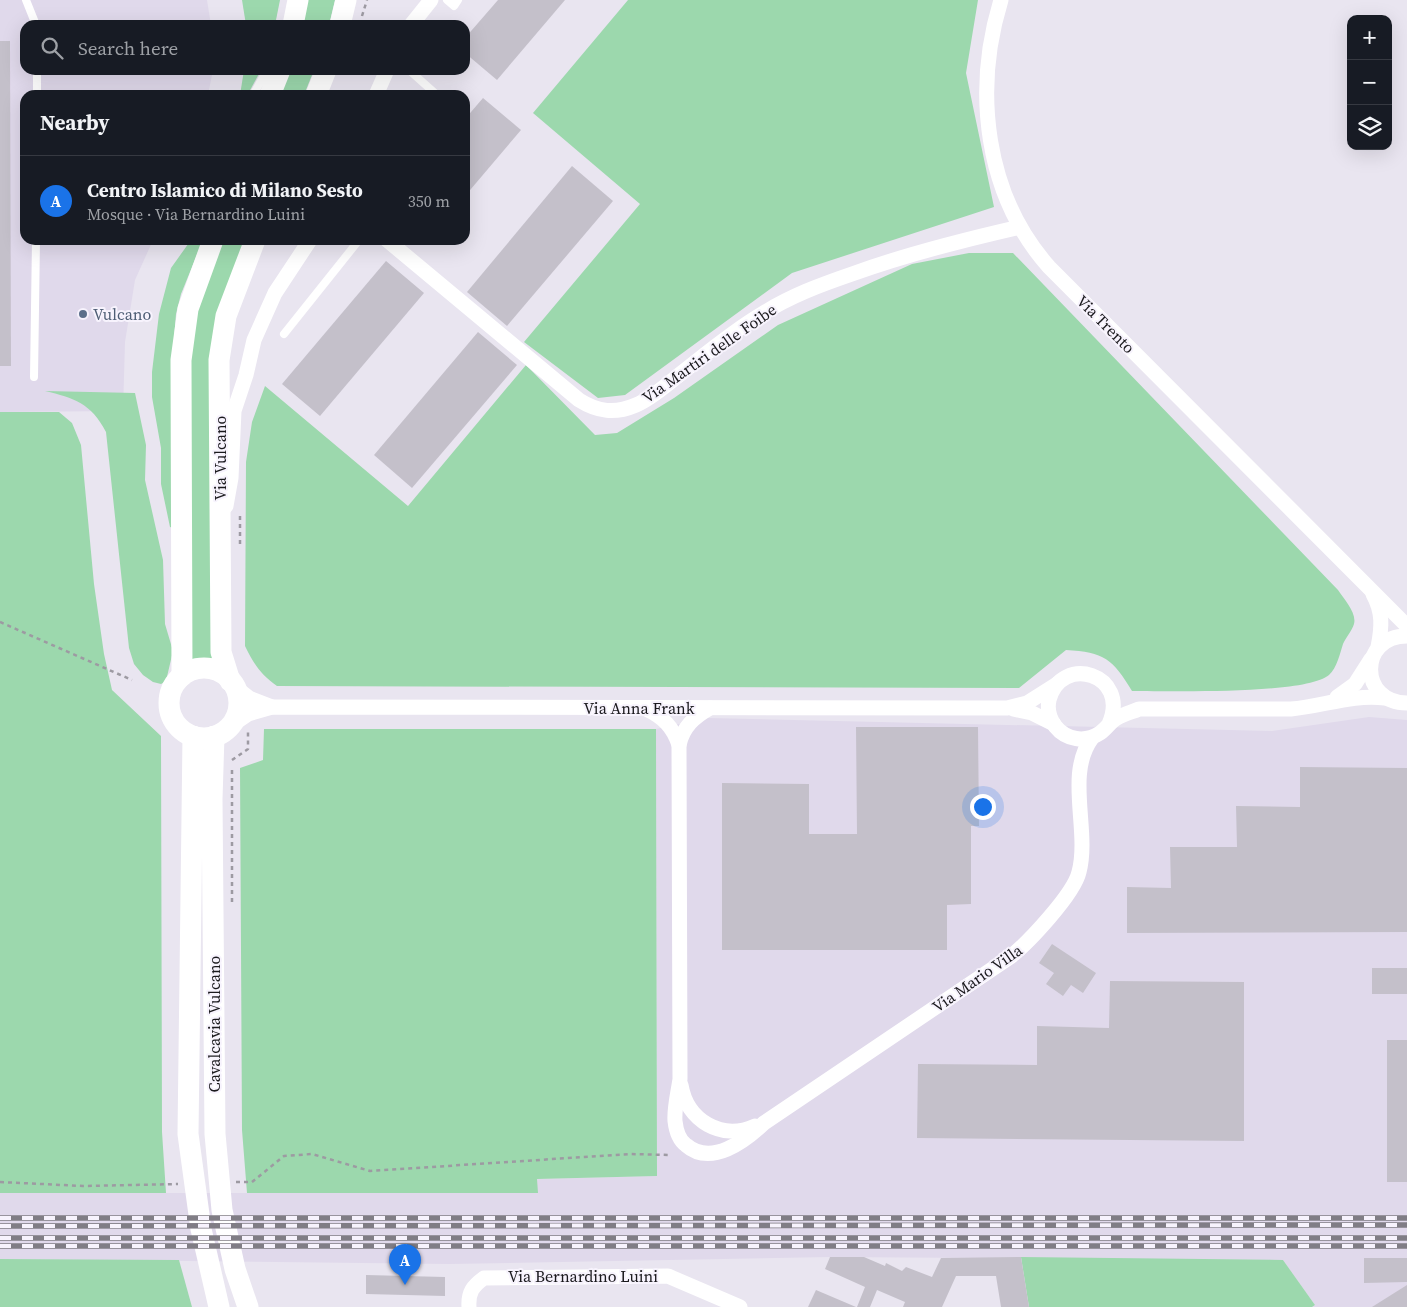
<!DOCTYPE html>
<meta charset="utf-8">
<style>
:root{--surface:#171b24;--page:#20242c;--text:#f1f3f6;--muted:#9ea1a6;--line:#363941;--accent:#1a73e8}
body{margin:0;font-family:"Source Serif 4",serif;background:var(--page);color:var(--text)}
.controls{position:absolute;right:15px;top:15px;display:grid;overflow:hidden;border-radius:10px;box-shadow:0 5px 20px #0002}
.controls button{width:45px;height:45px;display:grid;place-items:center;padding:0;border:0;border-bottom:1px solid var(--line);background:var(--surface);color:var(--text);font:25px sans-serif}
.you{position:absolute;left:982px;top:806px;width:18px;height:18px;margin:-12px;border:4px solid #fff;border-radius:50%;background:#1a73e8;box-shadow:0 0 0 8px #1a73e833}
.badge{display:grid;place-items:center;width:32px;height:32px;border-radius:50%;background:var(--accent);color:#fff;font-size:16px;font-weight:700}
.pin{position:absolute;translate:-50% -41px;filter:drop-shadow(0 1px 2px #0008)}
.pin::after{content:'';position:absolute;top:26px;width:18px;height:15px;background:inherit;clip-path:polygon(0 0,100% 0,50% 100%)}
.list{margin:0;padding:0;list-style:none}
h2{display:flex;justify-content:space-between;align-items:center;height:65px;margin:0;padding:0 20px;font-size:21px}
h2 small{font-size:16px;font-weight:400;color:var(--muted)}
.list li{display:grid;grid-template-columns:32px 1fr auto;gap:15px;align-items:center;box-sizing:border-box;height:90px;padding:0 20px;border-top:1px solid var(--line)}
.list b{display:block;font-size:19px;white-space:nowrap}
.list p{margin:0;font-size:16px;white-space:nowrap;color:var(--muted)}
.list em{font-size:16px;font-style:normal;color:var(--muted)}
.icon{flex:none;width:28px;height:28px;fill:none;stroke:currentColor;stroke-width:2;stroke-linecap:round;stroke-linejoin:round}
.map{position:relative;flex:none;width:1407px;height:1307px;overflow:hidden}
.search{position:absolute;background:var(--surface);box-shadow:0 5px 20px #0002;left:20px;top:20px;width:450px;height:55px;display:flex;align-items:center;gap:12px;box-sizing:border-box;padding:0 18px;border-radius:15px;color:var(--muted);font-size:19px}
.panel{position:absolute;background:var(--surface);box-shadow:0 5px 20px #0002;left:20px;top:90px;width:450px;height:155px;border-radius:15px}
.map>svg:first-child{display:block}
</style>
<div class="map">
<svg width="1407" height="1307" viewBox="0 0 1407 1307">
<rect width="100%" height="100%" fill="#e9e5f0"/>
<g fill="#e0d9eb">
<polygon points="0,0 207,0 211,25 25,25 25,70 213,70 208,95 25,95 25,240 153,240 135,280 125,342 123,411 0,412"/>
<polygon points="1369,717 1407,720 1407,1307 1312,1307 1315,1305 1283,1260 830,1257 449,1264 0,1259 0,1193 537,1193 537,1179 657,1176 656,729 708,718 1272,731"/>
</g>
<g fill="#9cd8ad">
<polygon points="242,0 280,0 275,25 246,25"/>
<polygon points="305,0 335,0 329,25 300,25"/>
<polygon points="628,0 978,0 966,73 994,207 792,273 625,395 598,398 524,342 640,204 533,113"/>
<polygon points="244,70 261,70 248,94 240,95"/>
<polygon points="288,70 314,70 304,95 278,95"/>
<polygon points="191,240 203,240 181,294 176,314 173,351 173,528 170,527 161,484 161,448 152,397 152,372 159,314 171,268"/>
<polygon points="221,240 246,240 228,285 214,548 214,665 191,665 191,346 192,323"/>
<path d="M 969,253 L 1013,253 L 1338,590 C 1344,599 1357,613 1354,624 C 1352,631 1346,637 1343,644 C 1340,653 1337,668 1329,675 C 1305,695 1170,691 1132,691 C 1113,659 1104,652 1066,650 L 1019,688 L 277,686 C 261,675 253,663 245,646 L 246,462 L 252,422 L 265,386 L 408,506 L 526,365 L 595,435 L 617,433 L 674,398 L 778,325 L 912,264 Z"/>
<path d="M 45,391 L 135,393 L 146,445 L 145,480 L 163,560 L 165,624 L 173,651 L 166,681 L 161,684 L 153,682 L 143,675 L 134,664 L 129,648 L 106,432 C 91,403 74,398 45,391 Z"/>
<polygon points="0,412 59,412 72,423 81,445 94,584 104,654 112,690 161,736 162,1132 166,1193 0,1193"/>
<polygon points="264,729 656,729 657,1176 537,1179 538,1193 247,1193 242,1130 240,768 263,760"/>
<polygon points="1021,1257 1283,1260 1315,1305 1312,1307 1029,1307"/>
<polygon points="0,1259 179,1260 192,1307 0,1307"/>
</g>
<g fill="#c4c0ca">
<polygon points="498,0 565,0 497,80 465,53 465,38"/>
<polygon points="0,41 10,41 11,366 0,366"/>
<polygon points="483,98 521,130 465,196 465,119"/>
<polygon points="572,166 613,201 507,326 467,292"/>
<polygon points="386,261 424,293 320,416 282,384"/>
<polygon points="478,332 517,365 412,488 374,455"/>
<polygon points="856,727 978,727 979,826 971,826 971,904 947,905 947,950 722,950 722,783 809,784 809,834 857,834"/>
<polygon points="1300,767 1407,768 1407,932 1127,933 1127,887 1171,888 1170,847 1237,847 1236,806 1300,807"/>
<polygon points="1052,944 1096,973 1083,993 1071,985 1063,996 1046,984 1054,973 1039,963"/>
<rect x="1372" y="968" width="35" height="26"/>
<polygon points="1110,981 1244,982 1244,1141 917,1138 918,1064 1037,1065 1037,1026 1109,1028"/>
<rect x="1387" y="1040" width="20" height="142"/>
<polygon points="830,1257 864,1257 885,1266 886,1263 902,1271 906,1267 932,1277 941,1258 1021,1257 1029,1307 1001,1307 996,1276 956,1276 942,1307 903,1307 905,1302 877,1290 870,1307 857,1307 865,1287 825,1269"/>
<polygon points="1364,1258 1407,1258 1407,1282 1364,1283"/>
<polygon points="366,1275 445,1277 445,1296 366,1294"/>
<polygon points="1407,1285 1407,1307 1372,1307"/>
<polygon points="816,1290 856,1307 808,1307"/>
</g>
<g fill="none" stroke-linecap="round" stroke-linejoin="round">
<g stroke="#9d9aa2" stroke-width="2.5" stroke-dasharray="4 4" stroke-linecap="butt">
<polyline points="362,16 367,0"/>
<polyline points="240,544 240,512"/>
<polyline points="0,622 132,680"/>
<polyline points="232,760 248,749 248,732"/>
<polyline points="232,902 232,768"/>
<polyline points="0,1182 83,1186 178,1184"/>
<polyline points="236,1182 252,1182 284,1156 312,1154 370,1171 630,1154 671,1155"/>
</g>
<g stroke="#fff" stroke-width="8">
<polyline points="26,0 36,25"/>
<polyline points="447,0 454,6 458,0"/>
<polyline points="409,70 437,95"/>
<polyline points="37,95 37,70"/>
<polyline points="253,95 267,70"/>
<polyline points="284,334 359,240"/>
<polyline points="34,377 36,240"/>
</g>
<g stroke="#fff" stroke-width="15">
<path d="M 1001,0 C 973,91 985,195 1049,267 L 1407,626"/>
<polyline points="411,25 431,0"/>
<polyline points="376,95 387,70"/>
<path d="M 387,240 L 579,400 C 598,412 615,414 636,405 C 652,398 666,385 679,375 C 706,354 733,331 762,314 C 790,296 820,285 852,274 C 907,254 963,240 1020,227"/>
<polyline points="226,506 231,478 234,411 246,375 254,340 275,293 310,240"/>
<path d="M 1373,594 C 1383,612 1382,627 1378,647"/>
<path d="M 1407,636 C 1358,636 1359,703 1407,703"/>
<polyline points="235,687 249,698 272,707"/>
<polyline points="1337,697 1355,684 1371,659"/>
<path d="M 710,708 C 694,717 683,727 679,745 L 680,1079 C 678,1093 674,1108 675,1121 C 676,1130 679,1140 686,1145 C 711,1167 745,1141 764,1123 L 1010,957 C 1028,943 1074,894 1079,872 C 1090,830 1065,774 1092,738"/>
<path d="M 646,709 C 663,717 673,727 679,745"/>
<polyline points="1013,709 1032,713 1054,724"/>
<path d="M 1109,724 C 1131,674 1061,653 1049,700 C 1047,709 1050,719 1055,726 C 1066,740 1085,743 1100,733 C 1106,729 1110,722 1117,718 C 1124,714 1132,712 1139,709 L 1291,709 C 1324,706 1352,694 1385,698"/>
<polyline points="229,727 248,714 272,707 1007,708 1027,703 1057,684"/>
<path d="M 681,1085 C 687,1121 722,1141 755,1126"/>
<path d="M 469,1307 C 468,1292 473,1286 484,1278 L 668,1276 L 740,1307"/>
</g>
<g stroke="#fff" stroke-width="21">
<polyline points="293,25 298,0"/>
<polyline points="340,25 346,0"/>
<polyline points="270,95 280,70"/>
<polyline points="316,95 326,70"/>
<circle cx="204" cy="703" r="35"/>
<polyline points="182,676 181,360 188,309 213,240"/>
<polyline points="230,681 221,652 219,360 226,316 255,240"/>
<polyline points="193,736 188,1134 201,1229 219,1307"/>
<polyline points="214,736 212,799 215,1134 222,1210 235,1269 248,1307"/>
</g>
<defs>
<g id="rail">
<polyline points="0,1218 1407,1218"/>
<polyline points="0,1226 1407,1225"/>
<polyline points="0,1238 1407,1238"/>
<polyline points="0,1246 1407,1246"/>
</g>
</defs>
<use href="#rail" stroke="#807d85" stroke-width="5.5"/>
<use href="#rail" stroke="#f7f3fd" stroke-width="4" stroke-dasharray="11" stroke-linecap="butt"/>
</g>
<circle fill="#5c6f8a" stroke="#f7f3fd" stroke-width="2" cx="83" cy="314" r="5"/>
<g text-anchor="middle" stroke-width="4" stroke-linejoin="round" paint-order="stroke">
<g font-size="16" fill="#4e5e75" stroke="#f7f3fd" text-anchor="start">
<text x="93" y="320">Vulcano</text>
</g>
<g font-size="16" fill="#1a191d" stroke="#f7f3fd">
<text transform="translate(1106 324) rotate(45)" y="6">Via Trento</text>
<text transform="translate(709 353) rotate(-35)" y="6">Via Martiri delle Foibe</text>
<text transform="translate(220 458) rotate(-90)" y="6">Via Vulcano</text>
<text x="639" y="714">Via Anna Frank</text>
<text transform="translate(977 978) rotate(-35)" y="6">Via Mario Villa</text>
<text transform="translate(214 1024) rotate(-90)" y="6">Cavalcavia Vulcano</text>
<text x="583" y="1282">Via Bernardino Luini</text>
</g>
</g>
</svg>
<div class="controls">
<button>+</button>
<button>−</button>
<button><svg class="icon" aria-label="layers" viewBox="0 0 24 24"><path d="M12 4l9 5-9 5-9-5zM3 14l9 5 9-5"/></svg></button>
</div>
<div class="you"></div>
<div class="pin badge" style="left:405px;top:1285px">A</div>
<div class="search"><svg class="icon" aria-label="search" viewBox="0 0 24 24"><circle cx="10" cy="10" r="6"/><path d="M15 15l6 6"/></svg>Search here</div>
<section class="panel">
<h2>Nearby<small></small></h2>
<ul class="list">
<li><span class="badge">A</span><div><b>Centro Islamico di Milano Sesto</b><p>Mosque · Via Bernardino Luini</p></div><em>350 m</em></li>
</ul>
</section>
</div>
